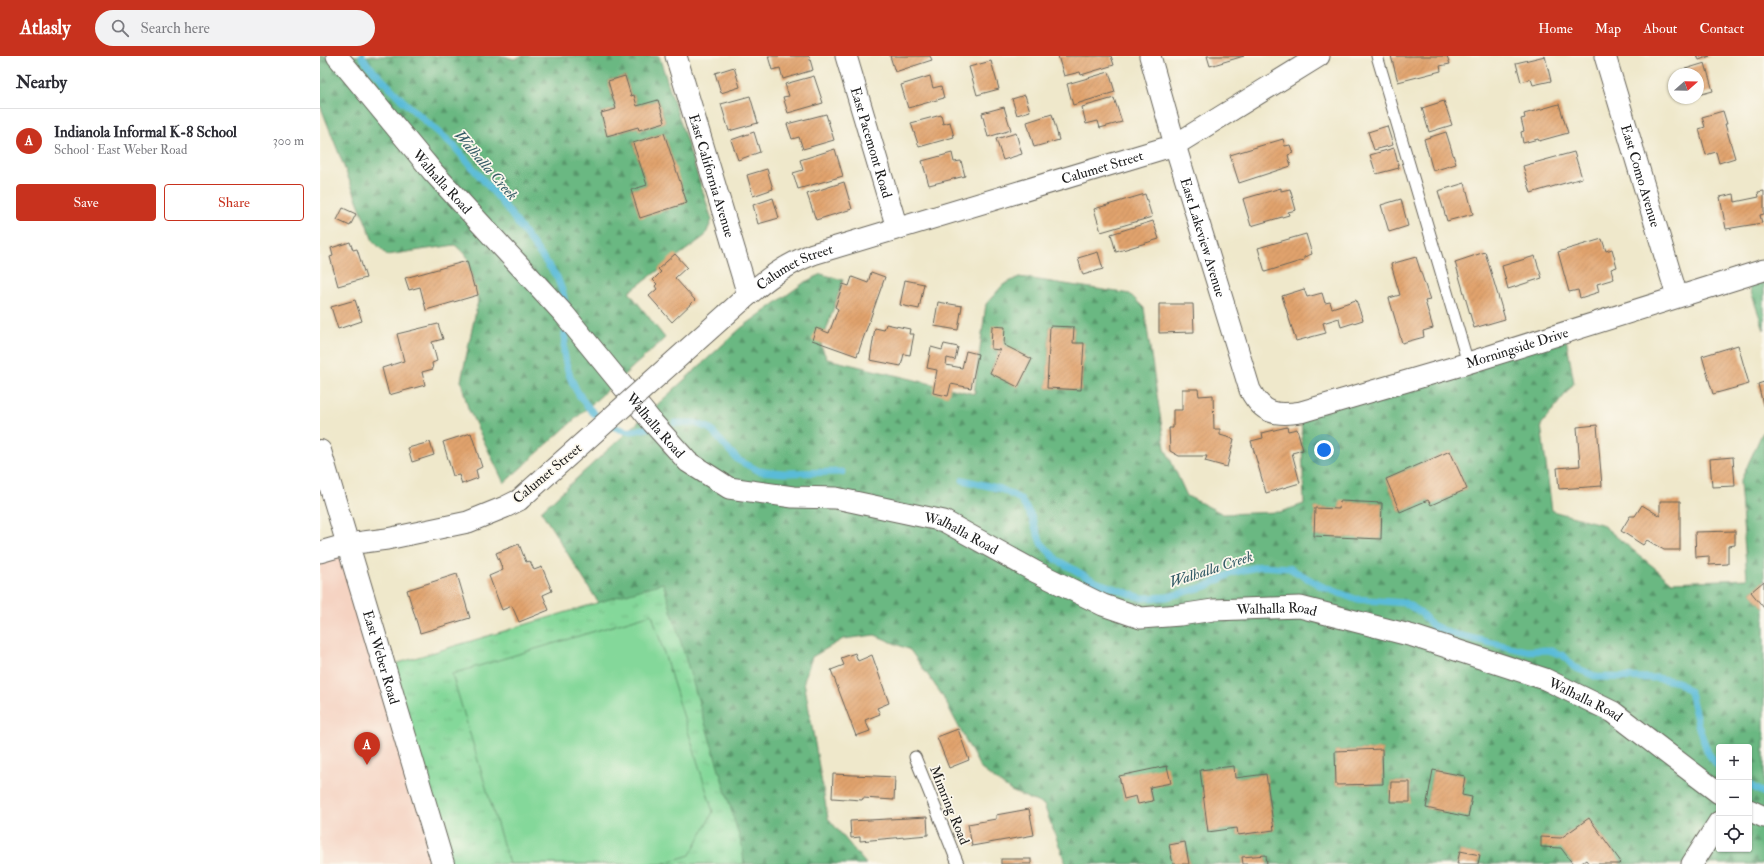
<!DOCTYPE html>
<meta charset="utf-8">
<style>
:root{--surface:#fff;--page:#f2f2f3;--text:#2b2b33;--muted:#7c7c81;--line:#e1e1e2;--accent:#c8321e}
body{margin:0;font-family:"IM FELL Double Pica",serif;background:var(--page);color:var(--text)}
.controls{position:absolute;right:12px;bottom:12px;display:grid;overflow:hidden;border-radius:4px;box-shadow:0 1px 3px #0004}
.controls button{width:36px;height:36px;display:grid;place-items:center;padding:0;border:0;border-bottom:1px solid var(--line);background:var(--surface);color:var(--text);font:20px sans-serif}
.compass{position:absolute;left:1348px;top:12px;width:36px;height:36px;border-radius:50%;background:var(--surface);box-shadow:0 1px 3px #0004;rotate:70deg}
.you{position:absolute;left:1004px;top:394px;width:14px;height:14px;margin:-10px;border:3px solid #fff;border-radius:50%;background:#1a73e8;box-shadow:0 0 0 6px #1a73e833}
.badge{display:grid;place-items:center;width:26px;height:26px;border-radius:50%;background:var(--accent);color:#fff;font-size:13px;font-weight:700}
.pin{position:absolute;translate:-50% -33px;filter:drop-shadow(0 1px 2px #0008)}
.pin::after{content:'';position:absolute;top:21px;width:14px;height:12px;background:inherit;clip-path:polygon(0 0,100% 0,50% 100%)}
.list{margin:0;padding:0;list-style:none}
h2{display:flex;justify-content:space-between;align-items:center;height:52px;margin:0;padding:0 16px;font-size:17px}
h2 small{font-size:13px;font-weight:400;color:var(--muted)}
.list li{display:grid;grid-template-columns:26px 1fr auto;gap:12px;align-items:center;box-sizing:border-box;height:64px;padding:0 16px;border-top:1px solid var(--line)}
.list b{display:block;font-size:15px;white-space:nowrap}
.list p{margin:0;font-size:13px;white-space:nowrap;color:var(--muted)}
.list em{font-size:13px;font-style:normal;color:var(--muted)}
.actions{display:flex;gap:8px;padding:12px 16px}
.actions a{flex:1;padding:9px 0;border:1px solid var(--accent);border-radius:4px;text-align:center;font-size:14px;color:var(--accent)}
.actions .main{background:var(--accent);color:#fff}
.icon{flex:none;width:22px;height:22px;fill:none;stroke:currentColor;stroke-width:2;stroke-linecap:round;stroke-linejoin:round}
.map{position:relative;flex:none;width:1444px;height:808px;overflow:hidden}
header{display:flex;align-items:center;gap:24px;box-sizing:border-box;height:56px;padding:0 20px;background:var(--accent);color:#fff}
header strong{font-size:19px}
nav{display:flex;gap:22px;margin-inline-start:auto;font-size:14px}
.search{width:280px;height:36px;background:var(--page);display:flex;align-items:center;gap:10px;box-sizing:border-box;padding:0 14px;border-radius:22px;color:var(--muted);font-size:15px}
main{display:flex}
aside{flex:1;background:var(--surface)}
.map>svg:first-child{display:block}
</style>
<header>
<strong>Atlasly</strong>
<div class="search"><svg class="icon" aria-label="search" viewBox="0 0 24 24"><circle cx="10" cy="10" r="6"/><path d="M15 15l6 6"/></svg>Search here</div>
<nav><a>Home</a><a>Map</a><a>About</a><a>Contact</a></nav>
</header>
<main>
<aside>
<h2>Nearby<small></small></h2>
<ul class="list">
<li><span class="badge">A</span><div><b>Indianola Informal K-8 School</b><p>School · East Weber Road</p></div><em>300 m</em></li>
</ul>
<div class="actions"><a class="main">Save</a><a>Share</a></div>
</aside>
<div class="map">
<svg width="1444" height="808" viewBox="0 0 1444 808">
<defs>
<pattern id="forest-firs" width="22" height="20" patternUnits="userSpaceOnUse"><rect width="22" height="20" fill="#6bb882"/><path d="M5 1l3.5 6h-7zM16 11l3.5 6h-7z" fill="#57956a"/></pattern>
<pattern id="park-tufts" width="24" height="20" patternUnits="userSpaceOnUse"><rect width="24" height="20" fill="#84d89a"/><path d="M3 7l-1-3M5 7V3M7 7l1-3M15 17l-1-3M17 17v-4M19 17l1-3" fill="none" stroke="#71b984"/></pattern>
<pattern id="building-hatch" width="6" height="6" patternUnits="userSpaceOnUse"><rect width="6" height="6" fill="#e1a36d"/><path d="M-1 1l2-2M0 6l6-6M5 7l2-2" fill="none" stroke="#c08c5e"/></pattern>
</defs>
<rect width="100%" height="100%" fill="#fbf7ec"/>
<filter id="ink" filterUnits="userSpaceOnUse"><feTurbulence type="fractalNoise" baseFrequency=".025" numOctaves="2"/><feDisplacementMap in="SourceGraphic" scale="8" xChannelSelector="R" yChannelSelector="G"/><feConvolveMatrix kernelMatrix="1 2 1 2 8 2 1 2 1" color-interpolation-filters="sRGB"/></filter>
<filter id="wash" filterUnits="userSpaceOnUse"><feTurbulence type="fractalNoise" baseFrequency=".012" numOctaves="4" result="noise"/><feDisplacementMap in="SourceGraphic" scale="16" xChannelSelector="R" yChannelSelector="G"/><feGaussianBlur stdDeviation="0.9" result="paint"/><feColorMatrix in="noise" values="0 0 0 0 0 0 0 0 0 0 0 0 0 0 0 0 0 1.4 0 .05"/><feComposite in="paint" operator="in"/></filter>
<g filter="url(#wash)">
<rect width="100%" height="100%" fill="#efe8cb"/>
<polygon fill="#f5d3c2" points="28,488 123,808 0,808 0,496"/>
<g fill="url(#forest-firs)" stroke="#446a4f" fill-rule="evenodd">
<path d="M 0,0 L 184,0 L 194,3 L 202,0 L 339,0 L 392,164 L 385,180 L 309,236 L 345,282 L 184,427 L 148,352 L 141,325 L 158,245 L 147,200 L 135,189 L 67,199 L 53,185 L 0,49 ZM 305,20 L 311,40 L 314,39 L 317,50 L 338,44 L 345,66 L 319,74 L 318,71 L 288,80 L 281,57 L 296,53 L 288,25 ZM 344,77 L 366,147 L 320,161 L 311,134 L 327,129 L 313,87 Z"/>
<polygon points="1444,214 1444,274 1425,219"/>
<path d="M 501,218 L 523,224 L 501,290 L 507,303 L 654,338 L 666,248 L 683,229 L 699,221 L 810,238 L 824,252 L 845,392 L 867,440 L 903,458 L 960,456 L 984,448 L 981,356 L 1245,276 L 1254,327 L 1221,369 L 1232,455 L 1281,468 L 1352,526 L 1427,523 L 1420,426 L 1444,373 L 1444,525 L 1431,536 L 1444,552 L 1444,808 L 1299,808 L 1301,806 L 1269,762 L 1241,782 L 1221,781 L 1241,792 L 1253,808 L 1158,808 L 1160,799 L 1140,795 L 1137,808 L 947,808 L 946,799 L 923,801 L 923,808 L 869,808 L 865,786 L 849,789 L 853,808 L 746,808 L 724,749 L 691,735 L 661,713 L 622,639 L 590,594 L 555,579 L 523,583 L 492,601 L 484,625 L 508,762 L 546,808 L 372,808 L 278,546 L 221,455 L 421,272 L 485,226 ZM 730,270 L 754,271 L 753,287 L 764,287 L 761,334 L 727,332 ZM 680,294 L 712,303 L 698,331 L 670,317 ZM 1130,395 L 1147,433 L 1111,449 L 1108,444 L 1080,456 L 1066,423 ZM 1020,445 L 1062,447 L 1061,482 L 994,480 L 995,452 L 1019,453 ZM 1399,691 L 1429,691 L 1429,793 L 1399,793 ZM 1062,693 L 1063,728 L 1016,729 L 1015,695 ZM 914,710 L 915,722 L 946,718 L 954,774 L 918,779 L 917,772 L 888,776 L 880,714 ZM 1113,714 L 1145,720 L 1142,739 L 1152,742 L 1148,760 L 1106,752 ZM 799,720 L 851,727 L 830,731 L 833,745 L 816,740 L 804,743 ZM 1071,726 L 1090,726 L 1090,745 L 1071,746 Z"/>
</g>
<polygon fill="url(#park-tufts)" stroke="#507a5b" points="343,527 422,790 424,808 123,808 65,611"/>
<polygon fill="#84d89a" stroke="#507a5b" points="332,558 393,756 370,799 341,808 189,808 132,618"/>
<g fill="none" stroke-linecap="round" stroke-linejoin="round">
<g stroke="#5abbd8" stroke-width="7">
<polyline points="42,0 48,9 84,46 133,89 182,146 237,221 243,237 246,252"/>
<path d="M 245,277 C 245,283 244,290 244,296 C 248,329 271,368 307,375 C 313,376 322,373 328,372"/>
<polyline points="355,367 375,367 389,372 418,404 439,415 464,417 522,416"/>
<polyline points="643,424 681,433 700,443 711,460 721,487 737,504 776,526 822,542 847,541 887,530 912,517 941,510 969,512 1001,530 1035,543 1085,547 1100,556 1112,569 1129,577 1206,595 1228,594 1243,599 1254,611 1277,621 1337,622 1358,626 1370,636 1379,672 1388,697 1399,711"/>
<polyline points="1429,729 1444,737"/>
</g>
</g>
<g id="blocks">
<g fill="url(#building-hatch)">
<polygon points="448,0 489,0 493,14 463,23 460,12 452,14"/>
<polygon points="570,0 610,0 612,4 575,16"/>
<polygon points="738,0 791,0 794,9 761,19 760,16 744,20"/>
<polygon points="887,0 924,0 890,10"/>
<polygon points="1071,0 1127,0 1130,8 1120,10 1121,15 1078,26"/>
<polygon points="1225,0 1231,25 1213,29 1211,23 1201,26 1196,7"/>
<polygon points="1377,0 1390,0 1379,4"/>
<polygon points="671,5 679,33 657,39 649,11"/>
<polygon points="1385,7 1393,35 1378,39 1378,18 1364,18 1362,14"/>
<polygon points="414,11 420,31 401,37 395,17"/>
<polygon points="789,16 795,36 753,49 747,28"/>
<polygon points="305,20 311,40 314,39 317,50 338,44 345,66 319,74 318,71 287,80 281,57 296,53 288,25"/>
<polygon points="494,20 503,47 468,57 463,41 469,40 465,28"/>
<polygon points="610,20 613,32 621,30 624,42 588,52 581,29"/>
<polygon points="705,39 710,55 697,59 692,43"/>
<polygon points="430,40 438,67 409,75 401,48"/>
<polygon points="794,42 802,66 780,72 778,65 766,68 762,51"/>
<polygon points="1124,45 1132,69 1109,76 1102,52"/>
<polygon points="1239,48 1248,77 1219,85 1218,83 1203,87 1201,76 1204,75 1201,63 1205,62 1204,58"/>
<polygon points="684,51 691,74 668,81 662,57"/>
<polygon points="1403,55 1407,68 1405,68 1415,102 1399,107 1396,96 1386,99 1379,73 1385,71 1382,61"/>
<polygon points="506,58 514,84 483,93 479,81 472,83 467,68"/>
<polygon points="732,58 739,84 714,91 707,66"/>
<polygon points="621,59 623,68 630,66 634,81 599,91 591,67"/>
<polygon points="1067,70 1073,89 1054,94 1048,76"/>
<polygon points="434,76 440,96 418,104 411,84"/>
<polygon points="1126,76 1136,108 1113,115 1104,83"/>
<polygon points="344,77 367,147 320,162 311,134 327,129 313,87"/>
<polygon points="696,77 702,98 683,104 676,83"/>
<polygon points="963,83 965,90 970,89 973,97 968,99 971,110 919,127 910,99"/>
<polygon points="1074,92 1079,112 1056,118 1050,99"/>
<polygon points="515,93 523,120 478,133 473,117 483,114 480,104"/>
<polygon points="1254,96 1262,122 1211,137 1203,110"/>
<polygon points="632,97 634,106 641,105 645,120 609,129 602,105"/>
<polygon points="447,113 453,133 433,140 427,119"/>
<polygon points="524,126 532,153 496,164 487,138"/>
<polygon points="1145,127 1153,158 1127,165 1118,135"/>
<polygon points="961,132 961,135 970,133 976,154 968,156 969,159 931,170 923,143"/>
<polygon points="1444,135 1444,158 1440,159 1442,167 1406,173 1400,141 1414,138 1415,146 1439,141 1438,136"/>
<polygon points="825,138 832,161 781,176 774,153"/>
<polygon points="453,142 459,162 438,168 433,149"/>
<polygon points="1081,143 1088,170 1069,176 1061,149"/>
<polygon points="23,152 36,158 30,170 17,164"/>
<polygon points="833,165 839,183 796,196 791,178"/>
<polygon points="986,178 992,198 984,201 984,204 945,216 938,192"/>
<polygon points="1282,183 1286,195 1292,193 1297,211 1291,213 1294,223 1277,228 1279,236 1260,242 1258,234 1249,236 1238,196"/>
<polygon points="30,186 33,194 37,193 46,222 18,230 10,201 13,200 11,192"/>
<polygon points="778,196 783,213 763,219 758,202"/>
<polygon points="1165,196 1185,263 1154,272 1135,206"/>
<polygon points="355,198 367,211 355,222 375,244 352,266 329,240 337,233 335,230 337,228 333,224 341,216 338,213"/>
<polygon points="1215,200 1222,222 1188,233 1182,210"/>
<polygon points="1096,201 1110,244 1105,245 1113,272 1103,275 1104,281 1082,287 1069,242 1080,239 1071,208"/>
<polygon points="147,205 154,231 156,230 158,239 106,254 100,231 89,234 85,222"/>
<polygon points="551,216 565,221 537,300 492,284 496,272 509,277 518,253 515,251 523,228 529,230 532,221 548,227"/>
<polygon points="585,224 604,228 599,253 580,249"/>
<polygon points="984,233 987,241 1002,237 1005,247 1010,246 1012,252 1036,244 1043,264 1021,271 1019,262 1003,267 1006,277 976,285 962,240"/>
<polygon points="35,244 42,265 18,273 11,251"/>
<polygon points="618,246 642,250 638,274 614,270"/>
<polygon points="839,248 873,248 874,276 839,277"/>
<polygon points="118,268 123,283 112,286 117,305 112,307 113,313 102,316 105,329 69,339 62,312 84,305 77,278"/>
<polygon points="566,268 590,273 589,278 594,278 590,299 584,298 581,310 550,304 555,272 564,274"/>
<polygon points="672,270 685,271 684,289 712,303 698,331 670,317 680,294 671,293"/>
<polygon points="730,270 754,271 753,287 764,287 761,334 727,332"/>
<polygon points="624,288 638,291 635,304 627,302 626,309 642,312 646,295 658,298 651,332 631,328 628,340 613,337 617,314 607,312 611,291 622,294"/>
<polygon points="1418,289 1429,328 1393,338 1382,300"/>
<polygon points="1444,326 1444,349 1443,349 1438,328"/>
<polygon points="862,333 878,333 879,340 893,339 894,373 900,373 900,379 914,383 907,411 885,405 887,400 859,400 850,395 849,372 853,372 853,354 862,354"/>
<polygon points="1277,369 1282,430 1239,433 1237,412 1260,410 1257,371"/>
<polygon points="967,371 968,375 977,373 983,394 972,397 980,427 946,437 931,385 943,382 942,377"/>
<polygon points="151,377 162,411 156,414 158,422 142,428 139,419 133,420 123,386"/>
<polygon points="110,386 114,399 92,406 88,392"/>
<polygon points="1130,395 1147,433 1111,449 1108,444 1080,456 1066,423"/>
<polygon points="1413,401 1415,430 1392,431 1390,403"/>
<polygon points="1020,445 1062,447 1061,483 994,480 995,452 1019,453"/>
<polygon points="1340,445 1360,445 1360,494 1344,494 1327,484 1323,489 1301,475 1310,460 1315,460 1322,449 1340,460"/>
<polygon points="1415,475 1415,489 1408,490 1408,508 1389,509 1389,500 1376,501 1375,476"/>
<polygon points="199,488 206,506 210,505 214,514 222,511 232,535 223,539 229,554 199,566 192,550 182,554 169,520 183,514 176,497"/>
<polygon points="137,518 150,562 100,577 87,534"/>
<polygon points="1444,525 1444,552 1431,536"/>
<polygon points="535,597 538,605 552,599 569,647 557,652 560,658 545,664 550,675 536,680 511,614 524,609 521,602"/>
<polygon points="638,673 649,704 629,712 617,681"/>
<polygon points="1062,693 1063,728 1016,729 1015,695"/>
<polygon points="847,710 851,727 830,731 833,745 818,748 816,740 804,743 799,720"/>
<polygon points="914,710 915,722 946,718 954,774 918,779 917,772 888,776 880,714"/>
<polygon points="1113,714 1145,720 1142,739 1152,741 1148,761 1106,752"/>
<polygon points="513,718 575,721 574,744 543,742 542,744 512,742"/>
<polygon points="1071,726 1090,726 1090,746 1070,746"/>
<polygon points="709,753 714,779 652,790 648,768 676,763 676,759"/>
<polygon points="607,761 608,779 540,785 540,781 531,782 530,765"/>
<polygon points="1269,762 1301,806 1299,808 1269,808 1266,804 1260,808 1253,808 1241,792 1221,791 1221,781 1241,782"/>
<polygon points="865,786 869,808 853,808 849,789"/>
<polygon points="1140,795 1160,799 1158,808 1137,808"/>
<polygon points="946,799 947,808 923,808 922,801"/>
<rect x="681" y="803" width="30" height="5"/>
</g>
</g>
</g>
<g filter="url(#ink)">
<use href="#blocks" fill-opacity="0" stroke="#666359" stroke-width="1"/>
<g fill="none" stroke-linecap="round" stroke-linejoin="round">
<defs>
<g id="lane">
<polyline points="1057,0 1148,307"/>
<polyline points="595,701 638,808"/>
</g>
<g id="street">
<path id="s1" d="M 17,0 L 113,116 L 244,258 L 333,367 L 368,406 L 409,432 L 473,441 L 516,442 L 624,465 L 716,516 L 783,549 L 821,562 L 860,559 L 893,554 L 980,551 L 1093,580 L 1225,623 L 1293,656 L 1399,737"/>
<path id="s2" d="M 356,0 L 428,239"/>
<path id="s3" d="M 526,0 L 577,172"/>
<path id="s4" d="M 830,0 L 855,89 L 930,334 C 943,358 956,360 981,356 L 1135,311 L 1444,214"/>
<path id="s5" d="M 1285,0 L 1357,240"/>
<path id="s6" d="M 408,257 C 436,232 457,212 493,198 L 855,89 L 999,0"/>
<polyline points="0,496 28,488 67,483 148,466 185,451 199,444"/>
<polyline points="1429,754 1444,761"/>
<polyline points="1372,808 1399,766"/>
</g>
<g id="secondary">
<path id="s7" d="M 0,395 L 123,808"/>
</g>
</defs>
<use href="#lane" stroke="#666359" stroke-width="13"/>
<use href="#street" stroke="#666359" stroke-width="23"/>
<use href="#secondary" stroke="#666359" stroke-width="24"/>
<use href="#lane" stroke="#fff" stroke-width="11"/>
<use href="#street" stroke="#fff" stroke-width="21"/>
<use href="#secondary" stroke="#fff" stroke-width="22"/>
<defs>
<polyline id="street-bridge" points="199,444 408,257"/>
</defs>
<use href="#street-bridge" stroke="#666359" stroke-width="23" stroke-linecap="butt"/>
<use href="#street-bridge" stroke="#fff" stroke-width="21"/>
</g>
</g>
<g text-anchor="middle" stroke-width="3.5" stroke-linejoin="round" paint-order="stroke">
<g font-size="14" fill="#1c1c1c" stroke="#fbf7ec">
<text dy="5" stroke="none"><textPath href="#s3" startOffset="90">East Pacemont Road</textPath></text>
<text dy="5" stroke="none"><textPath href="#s6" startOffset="406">Calumet Street</textPath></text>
<text dy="5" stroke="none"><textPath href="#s2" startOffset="125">East California Avenue</textPath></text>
<text dy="5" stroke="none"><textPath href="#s5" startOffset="125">East Como Avenue</textPath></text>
<text dy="5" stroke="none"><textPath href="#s1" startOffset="164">Walhalla Road</textPath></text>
<text dy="5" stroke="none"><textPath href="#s4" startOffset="189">East Lakeview Avenue</textPath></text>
<text dy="5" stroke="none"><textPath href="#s6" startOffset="82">Calumet Street</textPath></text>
<text dy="5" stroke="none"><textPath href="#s4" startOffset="635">Morningside Drive</textPath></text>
<text dy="5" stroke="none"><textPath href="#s1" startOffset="488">Walhalla Road</textPath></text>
<text transform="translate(227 417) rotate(-40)" y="5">Calumet Street</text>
<text dy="5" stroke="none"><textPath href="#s1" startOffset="824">Walhalla Road</textPath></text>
<text dy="5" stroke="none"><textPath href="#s1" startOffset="1160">Walhalla Road</textPath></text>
<text dy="5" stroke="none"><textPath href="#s7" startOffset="215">East Weber Road</textPath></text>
<text dy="5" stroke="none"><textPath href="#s1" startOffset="1484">Walhalla Road</textPath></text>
<text transform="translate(630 749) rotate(68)" y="5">Mimring Road</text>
</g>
<g font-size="15" font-style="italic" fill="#355c67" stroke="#fbf7ec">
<text transform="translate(166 109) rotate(49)" y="5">Walhalla Creek</text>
<text transform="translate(891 513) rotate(-18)" y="5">Walhalla Creek</text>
</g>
</g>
</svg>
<div class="controls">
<button>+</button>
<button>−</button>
<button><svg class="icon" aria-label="locate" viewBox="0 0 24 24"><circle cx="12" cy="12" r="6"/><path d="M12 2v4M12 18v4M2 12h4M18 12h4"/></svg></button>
</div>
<svg class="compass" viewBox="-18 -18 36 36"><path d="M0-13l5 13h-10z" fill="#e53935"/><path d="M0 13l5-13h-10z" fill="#7c7c81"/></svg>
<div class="you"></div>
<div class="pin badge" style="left:47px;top:709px">A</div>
</div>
</main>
